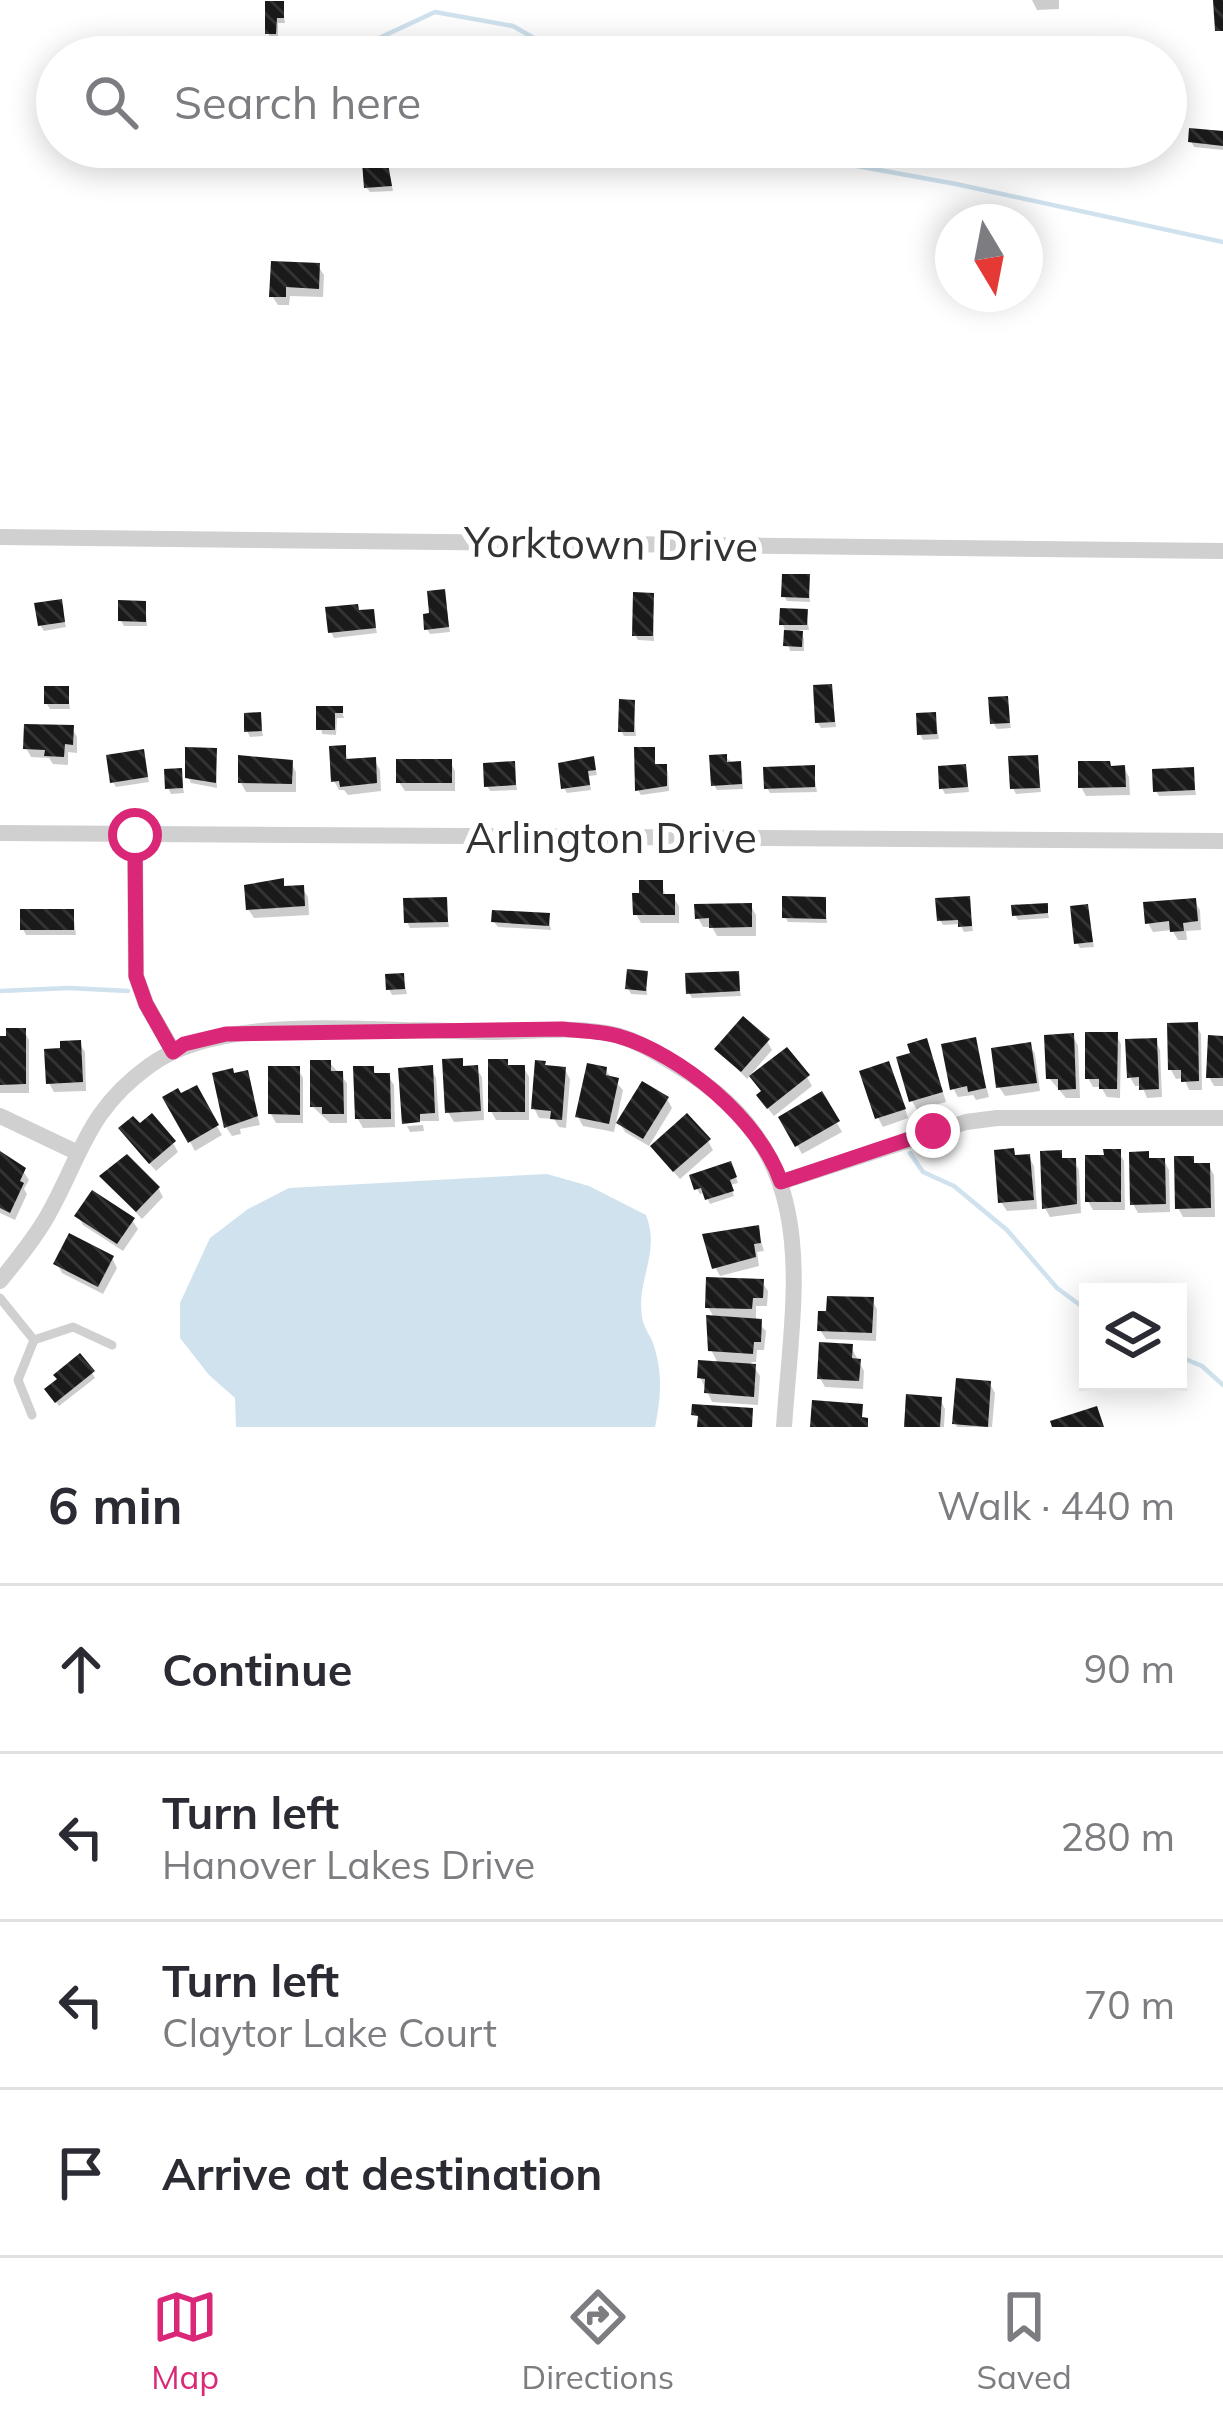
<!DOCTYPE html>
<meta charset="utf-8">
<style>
:root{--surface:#fff;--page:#f2f2f3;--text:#2b2b33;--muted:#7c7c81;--line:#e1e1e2;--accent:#db2777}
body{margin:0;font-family:Mulish,sans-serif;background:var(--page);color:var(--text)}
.controls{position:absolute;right:36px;bottom:36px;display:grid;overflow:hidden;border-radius:0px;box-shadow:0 6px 30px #0003}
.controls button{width:108px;height:108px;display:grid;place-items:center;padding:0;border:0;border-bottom:3px solid var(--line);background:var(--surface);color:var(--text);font:60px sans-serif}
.compass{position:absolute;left:935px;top:204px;width:108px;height:108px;border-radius:50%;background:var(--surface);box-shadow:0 6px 30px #0003;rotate:170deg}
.stop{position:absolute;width:36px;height:36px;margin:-27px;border:9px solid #db2777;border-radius:50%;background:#fff}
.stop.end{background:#db2777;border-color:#fff;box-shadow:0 3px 12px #0008}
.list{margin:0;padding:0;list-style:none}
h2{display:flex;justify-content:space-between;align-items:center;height:156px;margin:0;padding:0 48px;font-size:51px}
h2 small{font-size:39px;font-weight:400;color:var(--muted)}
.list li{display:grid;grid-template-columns:78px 1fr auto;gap:36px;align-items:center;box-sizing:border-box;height:168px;padding:0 48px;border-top:3px solid var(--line)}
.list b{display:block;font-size:45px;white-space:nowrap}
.list p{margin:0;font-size:39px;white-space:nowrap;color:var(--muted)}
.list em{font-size:39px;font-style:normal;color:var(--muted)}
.icon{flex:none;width:66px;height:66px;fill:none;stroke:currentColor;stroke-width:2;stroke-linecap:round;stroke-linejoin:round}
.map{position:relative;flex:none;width:1223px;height:1427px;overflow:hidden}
.search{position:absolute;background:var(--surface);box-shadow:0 6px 30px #0003;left:36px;right:36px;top:36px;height:132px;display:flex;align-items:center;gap:30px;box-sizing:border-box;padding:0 42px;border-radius:66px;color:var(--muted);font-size:45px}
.sheet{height:828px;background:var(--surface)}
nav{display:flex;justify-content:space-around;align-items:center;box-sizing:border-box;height:168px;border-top:3px solid var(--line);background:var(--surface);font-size:33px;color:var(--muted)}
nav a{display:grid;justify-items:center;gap:6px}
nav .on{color:var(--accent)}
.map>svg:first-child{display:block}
</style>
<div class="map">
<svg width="1223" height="1427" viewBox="0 0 1223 1427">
<defs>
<pattern id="building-back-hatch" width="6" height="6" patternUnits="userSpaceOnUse" patternTransform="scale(3)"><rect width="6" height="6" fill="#1a1a1a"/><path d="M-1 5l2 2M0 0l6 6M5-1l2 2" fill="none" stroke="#333"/></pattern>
</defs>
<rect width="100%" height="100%" fill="#fff"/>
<path fill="#cfe2ee" d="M 547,1174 L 589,1186 L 646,1215 C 661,1254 636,1279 642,1317 C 643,1326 650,1335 653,1343 C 663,1373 661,1397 655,1427 L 236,1427 L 235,1398 L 209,1375 L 180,1338 L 180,1303 L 210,1238 L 248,1209 L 289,1188 Z"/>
<g fill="#0003">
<polygon points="1032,0 1059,0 1059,9 1037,10"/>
<polygon points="282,4 285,23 278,23 278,39 271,39 268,33"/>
<polygon points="1223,134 1223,150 1194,147 1191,141"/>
<polygon points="386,156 393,191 370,192 366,187"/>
<polygon points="274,264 318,266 324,275 323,297 290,296 289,305 278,305 272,296"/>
<polygon points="808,577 810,602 787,601 784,596"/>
<polygon points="444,592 450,632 430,634 427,629"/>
<polygon points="652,596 654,641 638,640 635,635"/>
<polygon points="60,602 66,627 44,631 40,625"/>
<polygon points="145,604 147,626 124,626 121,621"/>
<polygon points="372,612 377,633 334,638 331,632 360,613"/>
<polygon points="806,612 809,630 799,630 804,639 804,651 790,651 783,624"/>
<polygon points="831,687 836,727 821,728 818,723"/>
<polygon points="67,689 70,709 50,709 47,704"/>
<polygon points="1006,699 1011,728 997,729 993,723"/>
<polygon points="633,703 636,736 624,736 621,731"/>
<polygon points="319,709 341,709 344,718 337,718 336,735 322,734"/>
<polygon points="259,715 263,736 250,737 247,731"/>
<polygon points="935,715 939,739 923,740 920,734"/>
<polygon points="72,728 77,737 77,753 68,752 68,765 53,764 49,758 31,757 26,748"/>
<polygon points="344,748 349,762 374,760 380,770 381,791 348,795 344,790 339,790 334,781"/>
<polygon points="653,750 656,767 665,767 668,772 669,791 641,795 638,790"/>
<polygon points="215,751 217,788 191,783 188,777"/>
<polygon points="142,753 149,782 116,787 113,782"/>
<polygon points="725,757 742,770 743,789 717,790 714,785"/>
<polygon points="1037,758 1041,792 1016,794 1013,788"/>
<polygon points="593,759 597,775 589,776 591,790 567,793 564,788"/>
<polygon points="450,762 455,771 455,791 405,791 399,782"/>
<polygon points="291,763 296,772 296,792 246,792 241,783"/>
<polygon points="513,764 517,790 490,791 487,786"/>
<polygon points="965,767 969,792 945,794 942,788"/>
<polygon points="1124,768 1129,777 1130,795 1086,796 1081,787 1112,769"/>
<polygon points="813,769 817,792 770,793 767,788"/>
<polygon points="1192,770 1196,795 1159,796 1156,791"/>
<polygon points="180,771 184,793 171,794 168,788"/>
<polygon points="282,881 286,889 302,888 308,897 309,915 254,918 248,909"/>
<polygon points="661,883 666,897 673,897 679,906 679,923 641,923 636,914"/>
<polygon points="968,899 973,931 964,932 960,924 943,925 940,920"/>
<polygon points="445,900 449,927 410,928 407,922"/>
<polygon points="825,900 827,923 788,922 785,917"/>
<polygon points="1194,901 1200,910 1201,930 1186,931 1187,940 1178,940 1172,930 1153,932 1148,923"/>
<polygon points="751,906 756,915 756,936 717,936 712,927 703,927 698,918"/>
<polygon points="1046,906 1049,918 1018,920 1015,915"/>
<polygon points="1087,907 1094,947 1080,948 1077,943"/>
<polygon points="73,912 76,935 26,935 23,929"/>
<polygon points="548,916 551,930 498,927 494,922"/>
<polygon points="646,974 647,995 631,994 628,988"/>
<polygon points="737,974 741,996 692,998 689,993"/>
<polygon points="403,976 407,994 392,995 389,989"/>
<polygon points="1196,1025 1201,1034 1202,1090 1189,1090 1184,1078 1176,1079 1171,1070"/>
<polygon points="24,1031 29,1040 29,1093 0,1093 0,1039"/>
<polygon points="1116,1035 1121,1044 1120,1098 1107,1097 1101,1087 1093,1087 1088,1078"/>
<polygon points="1073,1036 1078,1046 1080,1098 1066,1098 1049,1078"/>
<polygon points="1223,1039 1223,1086 1214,1086 1209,1077"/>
<polygon points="974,1040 989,1097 976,1100 973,1095 958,1097 953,1088"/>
<polygon points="767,1041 772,1050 747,1079 718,1049"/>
<polygon points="1155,1041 1160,1050 1162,1097 1147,1098 1142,1086 1135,1086 1130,1077"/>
<polygon points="79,1043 85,1052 86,1091 54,1092 49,1083"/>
<polygon points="1030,1045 1035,1054 1040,1091 1005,1096 999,1087"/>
<polygon points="930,1051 946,1102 917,1110 912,1101"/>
<polygon points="461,1061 465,1069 476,1068 482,1077 484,1120 454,1122 448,1112"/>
<polygon points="330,1063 347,1083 347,1123 330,1123 313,1107"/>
<polygon points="510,1068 524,1068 529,1077 529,1120 496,1120 491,1111"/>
<polygon points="298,1069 303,1078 303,1123 276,1123 271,1114"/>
<polygon points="373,1069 377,1076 388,1076 394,1085 395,1127 363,1128 358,1119"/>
<polygon points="431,1069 436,1078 439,1121 404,1121"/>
<polygon points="547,1069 565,1070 570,1079 566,1128 559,1127 554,1119 539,1118 534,1108"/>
<polygon points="605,1070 623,1090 614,1132 583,1126 578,1117"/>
<polygon points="246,1073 260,1125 240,1129 241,1134 232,1136 226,1127"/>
<polygon points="893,1073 908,1118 883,1127 878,1118"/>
<polygon points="807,1077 812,1086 774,1116 765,1105"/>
<polygon points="195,1089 222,1135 195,1151 166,1098 180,1097"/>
<polygon points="821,1095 842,1132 802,1154 782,1118"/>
<polygon points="667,1099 672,1108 649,1146 625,1132 620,1123"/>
<polygon points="423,1125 424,1131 410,1132 407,1126"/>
<polygon points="127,1138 173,1143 178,1152 156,1171"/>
<polygon points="708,1141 713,1150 680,1179 659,1155"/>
<polygon points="1060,1153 1064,1161 1074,1161 1079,1170 1081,1213 1050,1217 1045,1208"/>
<polygon points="1119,1153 1124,1161 1125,1210 1093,1210 1088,1201 1088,1157"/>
<polygon points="0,1154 23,1171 29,1180 24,1189 27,1194 15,1220 0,1213"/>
<polygon points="1147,1154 1151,1161 1164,1161 1169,1170 1170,1212 1138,1213 1133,1204"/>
<polygon points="1029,1157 1034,1166 1037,1209 1007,1211 1001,1202 1016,1158"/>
<polygon points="1192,1159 1196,1166 1209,1166 1214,1175 1215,1217 1183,1217 1178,1208"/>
<polygon points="733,1169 738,1183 730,1185 734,1196 710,1204 705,1193 700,1194 697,1189"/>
<polygon points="103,1177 158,1188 163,1197 142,1219"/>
<polygon points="78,1216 132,1220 138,1229 123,1251 83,1225"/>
<polygon points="757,1228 764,1251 757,1252 759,1266 720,1276 715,1267"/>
<polygon points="112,1258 117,1268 103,1294 62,1273 57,1264"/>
<polygon points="762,1282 768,1291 767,1306 756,1306 756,1321 766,1331 764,1350 757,1350 756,1362 751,1362 760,1376 758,1405 712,1402 700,1377 719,1365 711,1350 715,1319 708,1307"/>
<polygon points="872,1300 877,1309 876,1341 826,1339 820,1330"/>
<polygon points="851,1347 864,1371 863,1389 825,1387 820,1378"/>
<polygon points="92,1373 95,1378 59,1406 51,1395"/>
<polygon points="990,1384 995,1393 992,1427 957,1427 955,1423"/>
<polygon points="940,1399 945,1409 944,1427 907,1427"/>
</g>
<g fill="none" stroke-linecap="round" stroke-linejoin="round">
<g stroke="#cfe2ee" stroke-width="4.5">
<polyline points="256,57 341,39 377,39 435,12 513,26 567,57"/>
<polyline points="752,147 956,184 1223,242"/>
<polyline points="0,991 69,988 128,991"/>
<polyline points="910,1153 923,1172 954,1186 1007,1230 1057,1288 1088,1311"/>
<polyline points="1178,1356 1202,1366 1223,1385"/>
</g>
</g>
<g fill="url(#building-back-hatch)">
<polygon points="1213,0 1223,0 1223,31 1215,31"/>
<polygon points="265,1 284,1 284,18 277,18 276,34 265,34"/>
<polygon points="1189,128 1223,131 1223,146 1188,142"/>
<polygon points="385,147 392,186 364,188 361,149"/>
<polygon points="271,261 320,263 319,289 286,287 286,297 269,297"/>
<polygon points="782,574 810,574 809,598 781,597"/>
<polygon points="445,589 449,627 424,630 423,614 429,613 427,591"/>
<polygon points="633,592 654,593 653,636 632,636"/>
<polygon points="62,599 65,622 38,626 34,603"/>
<polygon points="118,600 146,601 146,622 118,621"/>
<polygon points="358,604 359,610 374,609 376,628 328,633 325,607"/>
<polygon points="780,608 808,609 807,625 779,625"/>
<polygon points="784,630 803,631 802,647 783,646"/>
<polygon points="832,684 835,722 815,723 813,685"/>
<rect x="44" y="686" width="25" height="18"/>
<polygon points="1008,696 1010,723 990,724 988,697"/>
<polygon points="619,699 635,700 634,732 618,732"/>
<polygon points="316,706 343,706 343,713 335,713 335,730 316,730"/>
<polygon points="261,712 262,731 244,732 244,713"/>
<polygon points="936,712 937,734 917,735 916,713"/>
<polygon points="24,724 74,725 73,745 65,744 64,757 44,756 45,750 23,749"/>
<polygon points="346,745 346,759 376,757 377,783 340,787 339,781 331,782 329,746"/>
<polygon points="185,747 217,748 216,783 185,778"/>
<polygon points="634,747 655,747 655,764 667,764 667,786 635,791"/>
<polygon points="144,749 148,777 110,783 106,755"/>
<polygon points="727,754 727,762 741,761 742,784 711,786 709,755"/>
<polygon points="238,755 293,760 292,784 238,783"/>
<polygon points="1038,755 1040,788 1010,789 1008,756"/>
<polygon points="594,756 596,770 588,771 590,785 561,789 558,763"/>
<rect x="396" y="759" width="56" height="24"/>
<polygon points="515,761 516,785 484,787 483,763"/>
<polygon points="1078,761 1110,761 1111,766 1125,765 1126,787 1078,788"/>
<polygon points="966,764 968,787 939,789 938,766"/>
<polygon points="815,765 815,787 764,789 763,767"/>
<polygon points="1194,767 1195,790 1153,792 1152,769"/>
<polygon points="182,768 183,788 165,789 164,769"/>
<polygon points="284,878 284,886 304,885 305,906 246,910 244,885"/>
<polygon points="639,880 663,880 663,894 675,894 675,915 633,915 632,893 639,893"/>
<polygon points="782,896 826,897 826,919 782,918"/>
<polygon points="970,896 972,926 958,927 958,920 937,921 935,898"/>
<polygon points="447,897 448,922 404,923 403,898"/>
<polygon points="1196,898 1198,921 1183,923 1184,931 1170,932 1169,921 1145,924 1143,902"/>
<polygon points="752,903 752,927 709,928 709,918 695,919 694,904"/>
<polygon points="1048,903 1048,913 1012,916 1011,905"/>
<polygon points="1088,904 1093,942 1074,944 1070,906"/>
<rect x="20" y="909" width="54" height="21"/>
<polygon points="492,910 550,913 549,926 491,922"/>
<polygon points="627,969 648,971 646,991 625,989"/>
<polygon points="739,971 740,991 686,994 685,973"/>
<polygon points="404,973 405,989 386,990 385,974"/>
<polygon points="743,1016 770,1039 741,1072 714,1049"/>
<polygon points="1198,1022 1199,1081 1181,1082 1181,1070 1168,1070 1167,1023"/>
<polygon points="6,1028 26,1028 26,1084 0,1085 0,1036 6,1036"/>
<polygon points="1085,1032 1118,1032 1117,1089 1099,1089 1099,1079 1085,1079"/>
<polygon points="1074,1033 1076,1089 1058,1090 1058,1079 1046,1079 1044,1035"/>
<polygon points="1208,1035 1223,1036 1223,1078 1206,1078"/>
<polygon points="976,1037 986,1088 968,1092 967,1086 950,1090 941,1044"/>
<polygon points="927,1038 943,1092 909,1102 896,1057 910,1053 907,1044"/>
<polygon points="1157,1038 1159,1089 1139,1090 1139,1077 1127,1078 1125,1039"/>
<polygon points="81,1040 83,1082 46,1084 44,1049 60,1048 60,1041"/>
<polygon points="1031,1042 1037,1083 996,1088 991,1048"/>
<polygon points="787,1047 810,1075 767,1109 756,1095 761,1091 749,1076"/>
<polygon points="463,1058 463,1066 478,1065 481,1111 445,1113 442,1059"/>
<polygon points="488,1059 508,1059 508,1065 525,1065 525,1112 488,1112"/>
<polygon points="310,1060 331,1060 331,1071 343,1071 344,1114 322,1114 322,1107 310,1107"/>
<polygon points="535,1060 546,1061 545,1065 566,1067 562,1120 550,1119 551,1111 531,1109"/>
<polygon points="889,1061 906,1109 875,1119 859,1071"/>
<polygon points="587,1063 607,1067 606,1075 619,1078 609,1124 575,1117"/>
<polygon points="433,1065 435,1113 420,1114 420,1122 402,1124 398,1068"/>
<polygon points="268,1066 300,1066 300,1115 268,1114"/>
<polygon points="353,1066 374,1066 374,1073 390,1073 391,1119 355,1119"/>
<polygon points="233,1068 234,1073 248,1070 258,1116 224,1128 212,1073"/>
<polygon points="642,1081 669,1097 643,1139 616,1123"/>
<polygon points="197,1085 219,1125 188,1143 162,1097 178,1088 181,1093"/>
<polygon points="822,1091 840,1121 795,1147 778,1117"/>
<polygon points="152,1113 176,1141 149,1164 118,1128 133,1116 140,1123"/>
<polygon points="687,1113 711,1139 673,1172 650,1146"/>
<polygon points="1014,1148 1015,1155 1030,1154 1034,1200 998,1203 994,1150"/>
<polygon points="1103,1149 1121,1149 1121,1202 1085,1202 1085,1155 1104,1155"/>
<polygon points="1062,1150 1062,1158 1076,1158 1077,1204 1042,1209 1040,1151"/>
<polygon points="0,1151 26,1168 20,1181 24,1183 10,1213 0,1208"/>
<polygon points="1149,1151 1149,1158 1165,1158 1166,1204 1130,1205 1129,1152"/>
<polygon points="127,1154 160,1187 136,1212 99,1176"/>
<polygon points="1174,1156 1194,1156 1194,1163 1210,1163 1211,1208 1175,1209"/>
<polygon points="731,1161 737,1177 730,1180 734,1191 705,1200 701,1188 694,1190 689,1175"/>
<polygon points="92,1190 135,1218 117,1244 74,1216"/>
<polygon points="759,1225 761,1243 754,1244 756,1257 712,1269 702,1234"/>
<polygon points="69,1233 114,1256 98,1287 53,1264"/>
<polygon points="706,1277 764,1279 763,1298 753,1298 752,1309 705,1308"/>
<polygon points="827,1296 874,1297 872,1333 817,1331 818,1311 826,1311"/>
<polygon points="706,1315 762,1319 761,1342 754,1342 753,1354 708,1351"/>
<polygon points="819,1342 853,1344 852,1358 861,1359 859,1381 817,1379"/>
<polygon points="80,1353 95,1371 55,1403 44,1389 57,1379 53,1375"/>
<polygon points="698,1360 756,1364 754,1397 704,1393 705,1379 697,1378"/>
<polygon points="956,1378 991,1381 988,1427 952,1424"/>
<polygon points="906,1394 942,1397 940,1427 904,1427"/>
<polygon points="812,1400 863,1404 862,1417 868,1418 868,1427 810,1427"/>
<polygon points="692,1404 753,1408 752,1427 697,1427 698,1416 691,1415"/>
<polygon points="1097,1406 1104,1427 1052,1427 1050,1421"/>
</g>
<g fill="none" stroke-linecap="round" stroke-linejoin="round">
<g stroke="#d0d0d0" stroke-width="9">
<polyline points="0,1298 34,1340 18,1380 32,1415"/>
<polyline points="34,1340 73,1327 112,1345"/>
</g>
<g stroke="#d0d0d0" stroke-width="16">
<polyline points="0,537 1223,551"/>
<polyline points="0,833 1223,841"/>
<polyline points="135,835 136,976 146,1004 173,1051"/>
<polyline points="0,1116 76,1152"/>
<polyline points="781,1182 966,1122 997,1118 1223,1118"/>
<path d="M 0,1281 C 17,1260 35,1238 48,1215 C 82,1154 87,1111 149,1066 C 211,1020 331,1028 406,1030 C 437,1030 467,1032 498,1032 C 537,1031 577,1026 616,1035 C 642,1042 666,1059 689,1073 C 825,1160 793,1290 784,1427"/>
</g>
</g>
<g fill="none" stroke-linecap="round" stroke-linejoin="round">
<path stroke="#db2777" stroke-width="15" d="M 135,835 L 136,976 L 146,1004 L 173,1052 L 184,1044 L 226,1034 L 562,1029 C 580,1031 601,1031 618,1036 C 681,1054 760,1120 781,1182 L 933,1131"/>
</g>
<g text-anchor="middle" stroke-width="12" stroke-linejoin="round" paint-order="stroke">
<g font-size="42" fill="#333" stroke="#fff">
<text transform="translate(611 544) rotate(1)" y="15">Yorktown Drive</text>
<text x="611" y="853">Arlington Drive</text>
</g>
</g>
</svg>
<div class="controls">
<button><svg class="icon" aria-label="layers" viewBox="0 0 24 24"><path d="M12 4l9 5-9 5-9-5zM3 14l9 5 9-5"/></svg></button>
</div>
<svg class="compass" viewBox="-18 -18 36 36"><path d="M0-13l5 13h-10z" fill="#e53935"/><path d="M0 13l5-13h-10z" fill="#7c7c81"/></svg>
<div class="stop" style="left:135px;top:835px"></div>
<div class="stop end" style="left:933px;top:1131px"></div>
<div class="search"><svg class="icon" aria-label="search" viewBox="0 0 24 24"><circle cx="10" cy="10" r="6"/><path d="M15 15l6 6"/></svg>Search here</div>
</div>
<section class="sheet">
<h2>6 min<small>Walk · 440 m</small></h2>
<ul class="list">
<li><svg class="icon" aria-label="ahead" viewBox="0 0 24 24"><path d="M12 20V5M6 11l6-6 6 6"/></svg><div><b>Continue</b></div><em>90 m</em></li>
<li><svg class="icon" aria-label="left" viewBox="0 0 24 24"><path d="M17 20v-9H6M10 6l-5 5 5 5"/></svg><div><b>Turn left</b><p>Hanover Lakes Drive</p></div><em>280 m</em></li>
<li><svg class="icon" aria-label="left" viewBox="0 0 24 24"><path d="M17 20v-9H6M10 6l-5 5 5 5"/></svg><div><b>Turn left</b><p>Claytor Lake Court</p></div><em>70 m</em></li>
<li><svg class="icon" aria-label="arrive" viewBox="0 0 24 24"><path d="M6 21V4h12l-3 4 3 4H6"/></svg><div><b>Arrive at destination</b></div></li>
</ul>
</section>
<nav>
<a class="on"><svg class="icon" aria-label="map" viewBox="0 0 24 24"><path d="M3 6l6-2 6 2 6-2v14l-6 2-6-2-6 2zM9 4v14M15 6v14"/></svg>Map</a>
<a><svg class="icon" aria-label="directions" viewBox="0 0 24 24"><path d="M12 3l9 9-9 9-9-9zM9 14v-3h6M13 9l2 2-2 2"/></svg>Directions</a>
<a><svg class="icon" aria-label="saved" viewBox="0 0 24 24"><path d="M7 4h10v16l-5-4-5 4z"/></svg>Saved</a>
</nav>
